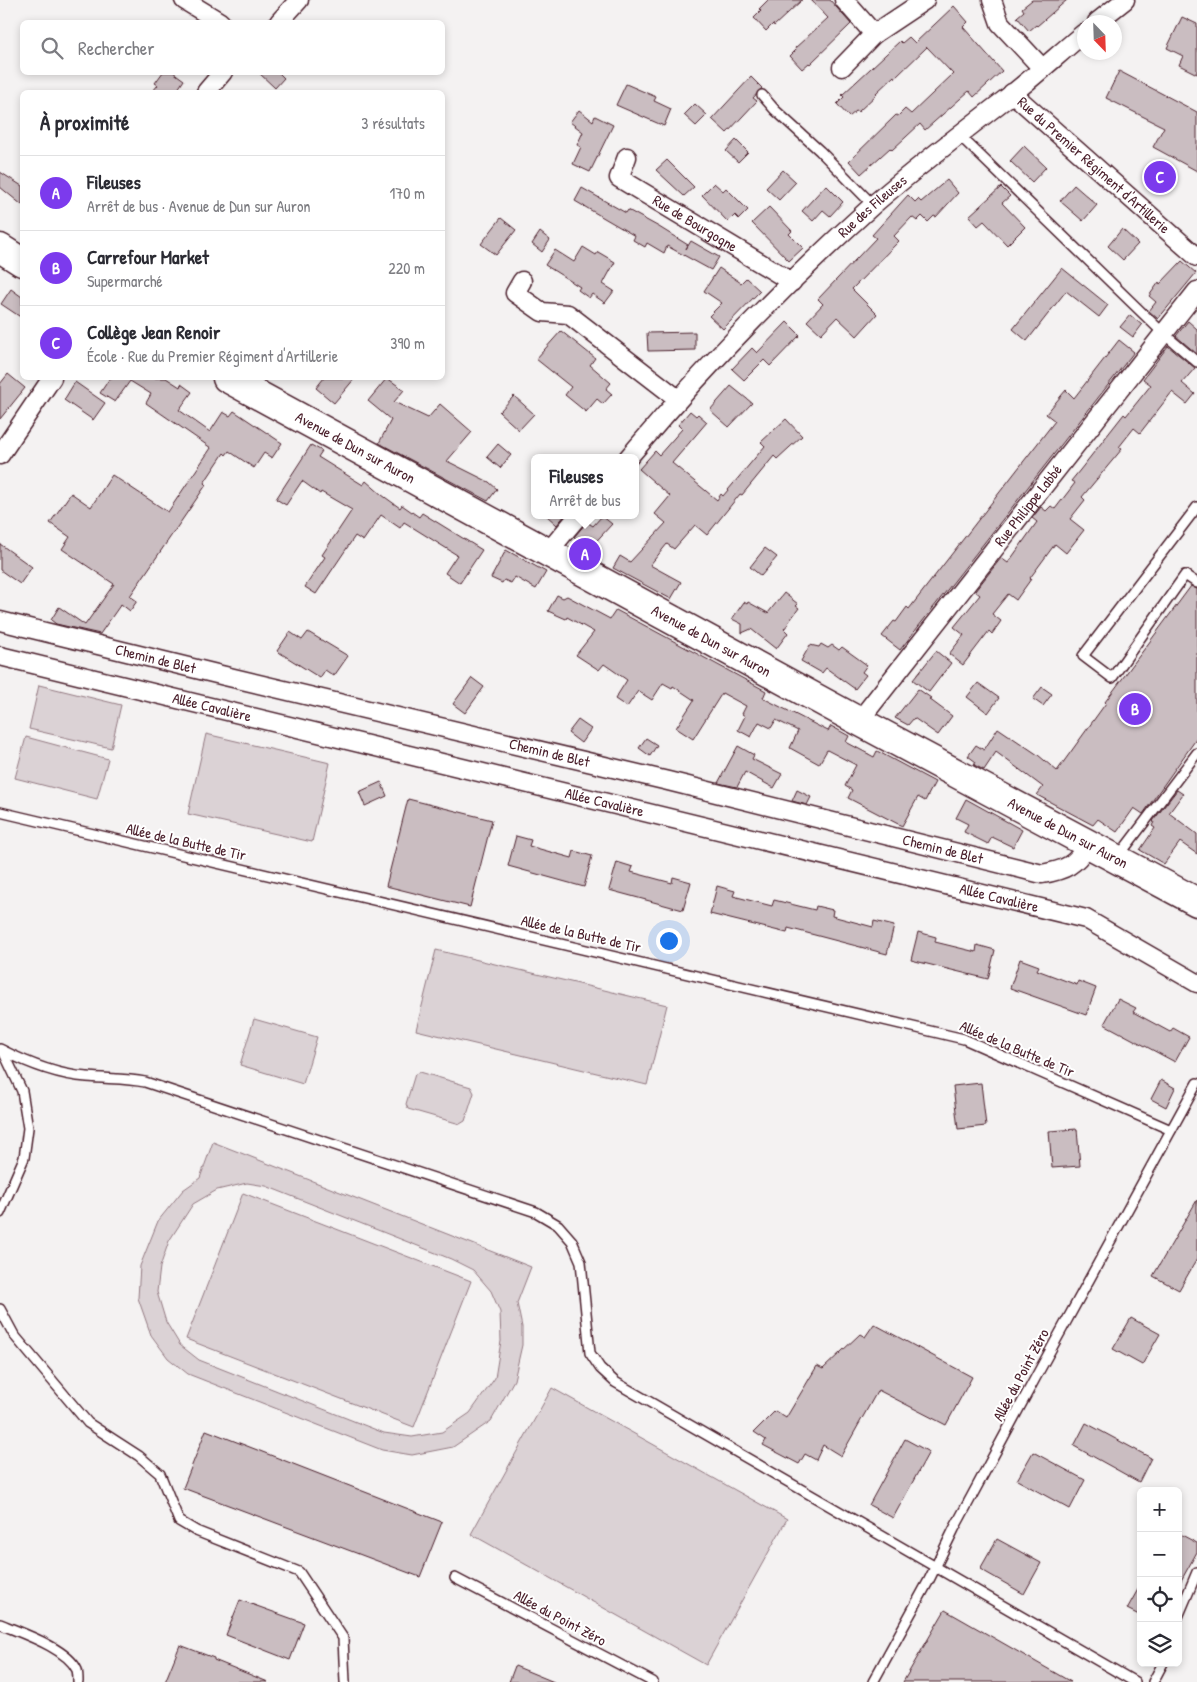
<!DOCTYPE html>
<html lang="fr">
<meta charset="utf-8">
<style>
:root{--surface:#fff;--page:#f2f2f3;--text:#2b2b33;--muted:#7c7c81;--line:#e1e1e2;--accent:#7c3aed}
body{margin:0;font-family:"Patrick Hand",sans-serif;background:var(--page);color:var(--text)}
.controls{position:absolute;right:15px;bottom:15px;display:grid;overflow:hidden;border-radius:8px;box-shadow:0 2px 8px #0003}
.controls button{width:45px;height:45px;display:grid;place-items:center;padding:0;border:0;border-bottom:1px solid var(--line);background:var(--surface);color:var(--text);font:25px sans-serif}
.compass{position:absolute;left:1077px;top:15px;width:45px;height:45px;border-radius:50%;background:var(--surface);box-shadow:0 2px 8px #0003;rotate:157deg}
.you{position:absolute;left:668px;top:940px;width:18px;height:18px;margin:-12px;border:4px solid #fff;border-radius:50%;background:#1a73e8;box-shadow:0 0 0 8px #1a73e833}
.badge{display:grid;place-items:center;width:32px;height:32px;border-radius:50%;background:var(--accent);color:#fff;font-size:16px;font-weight:700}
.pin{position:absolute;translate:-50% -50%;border:2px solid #fff;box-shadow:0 1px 5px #0006}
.popup{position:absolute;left:531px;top:454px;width:108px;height:65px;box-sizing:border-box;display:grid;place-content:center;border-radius:8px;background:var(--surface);filter:drop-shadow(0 1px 4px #0005);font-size:16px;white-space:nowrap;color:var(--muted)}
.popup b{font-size:19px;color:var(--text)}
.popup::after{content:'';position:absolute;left:50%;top:100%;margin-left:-10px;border:10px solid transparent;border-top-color:var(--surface)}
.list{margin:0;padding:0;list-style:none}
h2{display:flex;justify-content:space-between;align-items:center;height:65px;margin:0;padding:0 20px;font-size:21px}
h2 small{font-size:16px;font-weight:400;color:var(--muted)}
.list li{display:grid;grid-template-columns:32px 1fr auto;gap:15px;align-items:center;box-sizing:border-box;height:75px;padding:0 20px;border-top:1px solid var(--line)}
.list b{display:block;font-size:19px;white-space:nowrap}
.list p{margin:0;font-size:16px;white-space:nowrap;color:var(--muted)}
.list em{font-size:16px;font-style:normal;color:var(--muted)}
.icon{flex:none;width:28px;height:28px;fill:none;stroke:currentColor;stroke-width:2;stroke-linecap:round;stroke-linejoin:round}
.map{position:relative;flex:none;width:1197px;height:1682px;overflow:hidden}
.search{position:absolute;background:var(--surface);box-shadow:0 2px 8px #0003;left:20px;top:20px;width:425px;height:55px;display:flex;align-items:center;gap:12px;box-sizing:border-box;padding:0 18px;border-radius:8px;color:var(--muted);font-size:19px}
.panel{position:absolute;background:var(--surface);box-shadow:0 2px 8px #0003;left:20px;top:90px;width:425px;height:290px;border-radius:8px}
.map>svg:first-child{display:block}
</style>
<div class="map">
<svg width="1197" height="1682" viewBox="0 0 1197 1682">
<rect width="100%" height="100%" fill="#f4f2f2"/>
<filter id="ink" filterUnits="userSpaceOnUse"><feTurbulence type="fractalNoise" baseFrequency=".02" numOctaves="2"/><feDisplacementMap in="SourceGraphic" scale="10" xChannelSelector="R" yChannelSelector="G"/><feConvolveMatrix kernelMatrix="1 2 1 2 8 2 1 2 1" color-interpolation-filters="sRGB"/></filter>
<g filter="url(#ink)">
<g fill="#dbd2d5" stroke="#927880" fill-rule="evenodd">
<polygon points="39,685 121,705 111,748 29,729"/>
<polygon points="206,734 330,763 312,842 188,814"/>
<polygon points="26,737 108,759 97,799 15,778"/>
<polygon points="436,950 667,1005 647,1085 416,1030"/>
<polygon points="254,1019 317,1037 303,1084 240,1065"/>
<polygon points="420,1072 471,1087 474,1093 465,1121 460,1124 408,1109 406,1104 415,1074"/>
<path d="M 213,1142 L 531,1267 L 517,1303 L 522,1327 L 522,1345 L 514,1380 L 491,1421 L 453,1447 L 412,1455 L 382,1450 L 188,1374 L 168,1358 L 151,1335 L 138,1298 L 140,1266 L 158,1221 L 183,1190 L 200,1178 ZM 247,1183 L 266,1186 L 451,1259 L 473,1270 L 491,1291 L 500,1312 L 501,1341 L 495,1378 L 470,1413 L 442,1432 L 412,1437 L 384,1433 L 199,1360 L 180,1345 L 166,1322 L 157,1292 L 160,1267 L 169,1241 L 193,1204 L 217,1190 Z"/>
<polygon points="243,1193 471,1281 414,1427 186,1339"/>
<polygon points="552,1388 787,1519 706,1665 471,1534"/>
</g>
<g fill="#cabdc1" stroke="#4a1f2b">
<polygon points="768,0 802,0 774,26 773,24 766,31 754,18 761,11 759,9"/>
<polygon points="811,0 830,0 851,24 810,64 809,63 802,69 790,56 796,50 795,48 828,18"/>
<polygon points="1032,0 1067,0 1037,26 1036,25 1029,31 1017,17 1024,11 1022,8"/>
<polygon points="954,6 968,22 963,27 1002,71 974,97 969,91 925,130 920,124 892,150 890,148 861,174 849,161 896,115 898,116 905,109 911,114 953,74 927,47 895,78 894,76 876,93 877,94 858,112 856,111 849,117 837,104 844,97 842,95 900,41 902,43 909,37 915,43"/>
<polygon points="1182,17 1197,24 1197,74 1179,65 1183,56 1167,48"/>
<polygon points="1119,71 1197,112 1197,171 1153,147 1164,127 1106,98"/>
<polygon points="163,72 173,72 184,80 176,92 152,92 158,85 155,83"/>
<polygon points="258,72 278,72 284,78 275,88"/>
<polygon points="751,77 762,88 753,98 757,101 727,133 712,119"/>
<polygon points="626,84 656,97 654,101 671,109 664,126 616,105"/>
<polygon points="695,104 707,115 696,126 684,115"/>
<polygon points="579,110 593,121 595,116 613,125 590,172 573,164 581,147 577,145 583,132 570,122"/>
<polygon points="736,140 748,152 738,162 726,151"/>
<polygon points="1024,146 1046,167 1032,182 1010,161"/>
<polygon points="667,160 694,187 684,196 656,170"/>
<polygon points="783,170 796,182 779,200 766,188"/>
<polygon points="0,172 22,186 22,205 0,187"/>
<polygon points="947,180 958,193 936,217 934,216 928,222 922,216 917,221 912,217 894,236 899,241 852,289 877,314 857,336 837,317 821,334 807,321 823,304 818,299 876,238 872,235 908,195 915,202 918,199 921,202"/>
<polygon points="714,183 723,191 726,188 748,210 739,219 735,215 728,222 702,195"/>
<polygon points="826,185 843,202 830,216 823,210 813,221 802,211"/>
<polygon points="1074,185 1097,205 1083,221 1060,201"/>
<polygon points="1001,187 1010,196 1002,203 1025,227 1007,245 984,221 978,226 969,216"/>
<polygon points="582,188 626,213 628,210 659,227 688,245 686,249 691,241 719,257 711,270 667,246 664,253 647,243 645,247 633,240 635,236 575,201"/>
<polygon points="769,207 792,231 789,234 803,248 789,261 752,223"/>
<polygon points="501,218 516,230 496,255 481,244"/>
<polygon points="1122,229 1138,244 1123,260 1108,246"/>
<polygon points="540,232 550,240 542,252 532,244"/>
<polygon points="583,247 596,255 598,252 615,262 603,284 614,291 605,303 592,294 589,298 578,290 580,287 545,265 555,250 574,262"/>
<polygon points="1182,261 1196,273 1158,319 1149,311 1156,302 1149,296 1159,282 1160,284"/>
<polygon points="719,268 741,283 746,278 760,291 723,329 709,316 722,303 704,291"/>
<polygon points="1062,268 1108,305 1099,317 1066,291 1027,341 1013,329"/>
<polygon points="11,289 22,297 22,318 1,304"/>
<polygon points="1130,315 1142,325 1133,337 1120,327"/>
<polygon points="1188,321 1197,329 1197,354 1176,336"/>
<polygon points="787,322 800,335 770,366 764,360 744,380 732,369 752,348 757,353"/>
<polygon points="561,331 595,358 590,365 611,383 606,389 612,394 603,404 597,399 586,412 565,395 571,387 536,359"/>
<polygon points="695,332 695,350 648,351 647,333"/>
<polygon points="1119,340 1134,352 900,650 882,636 894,621 896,622 907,607 909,609 1055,421 1046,414 1066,390 1074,398"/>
<polygon points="1168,346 1195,368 1182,383 1195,394 1187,404 1172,392 1140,433 1134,428 1119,447 1122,449 1082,497 1085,500 1070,519 1084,530 1066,553 1055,544 1030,578 1031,579 1016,600 1008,594 992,614 1001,621 992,634 989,631 963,665 949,654 964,635 954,627 980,595 975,591 1001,558 1008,563 1037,522 1032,518 1041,507 1046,511 1051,506 1055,509 1075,483 1071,481 1080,470 1124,414 1126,416 1151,385 1143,379"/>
<polygon points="8,374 25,388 0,419 0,384"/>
<polygon points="110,378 166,378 180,387 181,384 192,392 179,410 210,432 223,412 230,416 234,411 282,443 272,458 264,453 254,468 229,451 226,455 224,453 204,483 206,485 130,596 137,601 130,611 121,604 100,634 56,624 51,620 59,607 85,625 114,584 62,549 70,537 50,523 71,493 91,507 112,475 168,512 211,448 146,403 151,394 130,381 115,402 100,393"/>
<polygon points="324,378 355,378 334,403 316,388"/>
<polygon points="387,378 404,390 394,402 428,418 440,404 472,432 447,461 489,482 497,489 488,501 379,443 391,420 368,401"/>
<polygon points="75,382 105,403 93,420 64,400"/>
<polygon points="731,386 752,403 729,427 710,410"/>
<polygon points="514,396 534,414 519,430 499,412"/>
<polygon points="690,411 696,416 698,414 707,422 672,463 717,500 721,494 723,496 765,446 761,442 786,419 802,436 777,459 774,456 742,495 740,494 707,535 695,525 674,549 667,544 650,565 681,582 671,599 613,568 620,556 630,562 666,523 655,514 670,496 639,469 655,451 659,455 682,429 678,425"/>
<polygon points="498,444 511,455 500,468 487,457"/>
<polygon points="311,445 322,451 318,457 363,485 366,481 382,495 400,508 402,505 419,517 422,513 482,550 460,583 445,573 457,555 404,522 400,528 381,515 363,541 355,536 316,594 305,587 325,557 322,555 352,510 321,492 320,494 302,481 286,505 276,499"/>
<polygon points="546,515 565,515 557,525"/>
<polygon points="602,516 612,524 590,548 574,537 587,522 593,526"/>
<polygon points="0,544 32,567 20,584 0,570"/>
<polygon points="765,548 777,557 761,576 750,567"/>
<polygon points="506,550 546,572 536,589 515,577 511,583 504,580 502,583 491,578"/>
<polygon points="1191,586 1197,589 1197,738 1143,814 1134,808 1117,832 1098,819 1093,825 1037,795 1043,787 996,752 984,770 974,765 976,762 968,756 976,745 984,750 998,728 1038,755 1057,771 1106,703 1105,702"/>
<polygon points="784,593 798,604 796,606 799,608 788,623 789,623 784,629 788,633 776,649 751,629 742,633 742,624 732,619 744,602 747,604 748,602 768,613"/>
<polygon points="557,595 563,598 567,596 610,619 616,610 766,691 763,698 828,731 831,726 849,736 846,742 874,757 877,751 935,782 925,801 918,797 902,826 848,798 852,790 845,786 856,765 827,750 819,764 790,748 798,731 776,720 771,728 759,722 751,737 738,730 745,716 742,714 746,706 722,693 693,739 676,728 694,700 673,686 672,688 663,683 652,700 638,691 627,707 615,699 627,680 604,664 599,670 576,655 594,632 567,617 566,619 548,611"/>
<polygon points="290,632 302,640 308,632 348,656 334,676 325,670 320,678 277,651"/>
<polygon points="821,644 828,648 832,645 839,650 842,647 867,665 862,672 866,675 855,689 826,668 822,673 801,661 810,645 819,647"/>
<polygon points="936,651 951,663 929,692 913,680"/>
<polygon points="472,678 484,687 465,713 453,704"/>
<polygon points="978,683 999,698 988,713 967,697"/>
<polygon points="1042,687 1052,694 1043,706 1033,699"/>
<polygon points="918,689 931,698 929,699 952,716 938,735 914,718 908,725 895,718"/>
<polygon points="578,720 591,729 581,743 568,733"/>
<polygon points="646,738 657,745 650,756 639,748"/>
<polygon points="738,746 754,755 752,759 782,774 774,788 745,772 737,787 718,783"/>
<polygon points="381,782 387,796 365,806 359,792"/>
<polygon points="797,790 811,797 807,805 792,801"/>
<polygon points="1177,790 1183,794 1169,813 1197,834 1197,854 1180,842 1164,864 1140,850 1155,828 1152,826 1154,822 1153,821"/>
<polygon points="408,799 492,820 470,907 386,886"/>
<polygon points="966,799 1022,830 1013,847 992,837 988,844 964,832 968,824 956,818"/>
<polygon points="516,836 531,840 529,846 572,858 574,851 592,856 584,887 508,866"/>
<polygon points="617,862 633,867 631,872 672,883 673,877 691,882 683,910 609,890"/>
<polygon points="717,886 735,891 733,896 772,906 774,900 815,910 816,906 833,910 832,916 873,927 874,921 894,926 887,954 788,928 787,933 710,914"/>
<polygon points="918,932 936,937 935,942 976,952 977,945 995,950 988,979 911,960"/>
<polygon points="1020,959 1039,966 1037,970 1077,985 1078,981 1096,988 1086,1015 1010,988"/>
<polygon points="1118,999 1136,1008 1133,1012 1170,1032 1173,1028 1189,1037 1175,1062 1104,1024"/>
<polygon points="1161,1080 1175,1088 1166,1107 1151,1099"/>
<polygon points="981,1083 986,1126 958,1129 953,1086"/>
<polygon points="1077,1129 1080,1166 1052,1168 1049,1131"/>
<polygon points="1197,1200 1197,1259 1179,1290 1153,1276"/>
<polygon points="1131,1318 1160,1334 1142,1365 1113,1349"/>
<polygon points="874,1324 972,1377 946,1425 878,1390 841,1456 823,1445 816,1460 805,1454 799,1464 763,1445 766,1440 754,1432 775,1411 786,1418 817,1366 823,1369 860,1334 865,1337"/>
<polygon points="1086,1423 1151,1458 1139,1482 1074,1446"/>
<polygon points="206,1430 442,1522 420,1577 183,1488"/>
<polygon points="905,1439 929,1452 893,1518 869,1505"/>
<polygon points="1033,1452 1085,1480 1070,1509 1017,1480"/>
<polygon points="1178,1533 1197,1543 1197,1552 1178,1586"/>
<polygon points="997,1539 1041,1563 1024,1594 980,1569"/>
<polygon points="1141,1584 1141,1616 1127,1609"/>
<polygon points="240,1600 304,1623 290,1660 226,1635"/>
<polygon points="945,1610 1071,1682 903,1682"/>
<polygon points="180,1645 214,1658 214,1660 268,1682 165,1682"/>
<polygon points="515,1666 554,1682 509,1682"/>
</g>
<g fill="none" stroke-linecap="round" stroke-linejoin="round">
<defs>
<g id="lane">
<polyline points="762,95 775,110 820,151 873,205"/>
<polyline points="958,134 1164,334 1197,362"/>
<polyline points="1197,507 1083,656 1112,678 1185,575 1197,583"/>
<polyline points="0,812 964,1039 1171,1130"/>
<polyline points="1118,857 1197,753"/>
<path d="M 0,1049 C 27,1063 56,1075 87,1077 C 107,1079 126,1078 145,1082 L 536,1212 L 558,1225 L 572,1241 L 581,1262 L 590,1353 L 600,1368 L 615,1382 L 1135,1682"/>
<polyline points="0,1213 24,1158 28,1128 22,1091 3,1051"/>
<polyline points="0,1309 14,1335 88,1423 139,1456 160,1474 179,1521 196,1531 299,1572 343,1638 345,1682"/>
<polyline points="455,1578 653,1682"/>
<polyline points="1178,1617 1197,1572"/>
<path d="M 0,1624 C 21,1633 67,1648 77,1670 C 78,1674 78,1678 78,1682"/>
<polyline points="873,1682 929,1580 954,1529 1038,1373 1197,1083"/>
<polyline points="1153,1682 1163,1663"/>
</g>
<g id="street">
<polyline points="184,0 220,22"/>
<polyline points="844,0 874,34 925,0"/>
<polyline points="992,0 1000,23 1042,68"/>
<polyline points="279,22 299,0"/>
<polyline points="1097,22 1125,0"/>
<polyline points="842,67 874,34"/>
<polyline points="206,92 223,72"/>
<path id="s1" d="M 1012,93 L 1197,257"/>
<path id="s2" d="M 627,157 L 619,178 L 792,282"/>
<polyline points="522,281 515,293 542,312 568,314 678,399"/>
<polyline points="0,455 52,378"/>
<path id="s3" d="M 628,458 C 703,369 786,283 873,205 C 918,166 965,130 1012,94 C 1037,74 1060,53 1084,33"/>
<polyline points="548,552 579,515"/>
<path id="s4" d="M 0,621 L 225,676 L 668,781 L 1042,874 C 1066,870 1075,865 1088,845"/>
<path id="s5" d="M 0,656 L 1086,919 L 1197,983"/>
<path id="s6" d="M 859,721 L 1197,291"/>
</g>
<g id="primary">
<polyline points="0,248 22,262"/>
<path id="s7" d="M 227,378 L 851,717 L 1197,902"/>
</g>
</defs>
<use href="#lane" stroke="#4a1f2b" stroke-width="12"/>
<use href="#street" stroke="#4a1f2b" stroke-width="21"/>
<use href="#primary" stroke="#4a1f2b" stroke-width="31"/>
<use href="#lane" stroke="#fff" stroke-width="9"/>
<use href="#street" stroke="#fff" stroke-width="18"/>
<use href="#primary" stroke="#fff" stroke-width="28"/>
</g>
</g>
<g text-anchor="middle" stroke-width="4" stroke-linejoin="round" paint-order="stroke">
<g font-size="15" fill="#4a1f2b" stroke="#fff">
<text dy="5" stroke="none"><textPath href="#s1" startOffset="109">Rue du Premier Régiment d'Artillerie</textPath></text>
<text dy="5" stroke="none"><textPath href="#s3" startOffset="351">Rue des Fileuses</textPath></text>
<text dy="5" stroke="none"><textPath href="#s2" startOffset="111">Rue de Bourgogne</textPath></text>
<text dy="5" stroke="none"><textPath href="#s7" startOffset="146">Avenue de Dun sur Auron</textPath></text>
<text dy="5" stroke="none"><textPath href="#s6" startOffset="274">Rue Philippe Labbé</textPath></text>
<text dy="5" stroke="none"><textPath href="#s7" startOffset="551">Avenue de Dun sur Auron</textPath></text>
<text dy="5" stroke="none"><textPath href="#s4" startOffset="160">Chemin de Blet</textPath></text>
<text dy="5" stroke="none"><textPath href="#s5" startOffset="218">Allée Cavalière</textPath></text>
<text dy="5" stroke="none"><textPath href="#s4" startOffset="565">Chemin de Blet</textPath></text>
<text dy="5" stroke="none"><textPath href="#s5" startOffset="622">Allée Cavalière</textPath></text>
<text dy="5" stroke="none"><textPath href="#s7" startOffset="956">Avenue de Dun sur Auron</textPath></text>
<text transform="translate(186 842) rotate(13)" y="5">Allée de la Butte de Tir</text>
<text dy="5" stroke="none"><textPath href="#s4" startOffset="970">Chemin de Blet</textPath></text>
<text dy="5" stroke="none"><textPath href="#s5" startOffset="1028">Allée Cavalière</textPath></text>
<text transform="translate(581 934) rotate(13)" y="5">Allée de la Butte de Tir</text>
<text transform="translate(1017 1049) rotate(23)" y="5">Allée de la Butte de Tir</text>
<text transform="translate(1021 1375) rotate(-62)" y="5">Allée du Point Zéro</text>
<text transform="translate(560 1618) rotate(28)" y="5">Allée du Point Zéro</text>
</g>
</g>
</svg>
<div class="controls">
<button>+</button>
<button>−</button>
<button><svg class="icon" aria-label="locate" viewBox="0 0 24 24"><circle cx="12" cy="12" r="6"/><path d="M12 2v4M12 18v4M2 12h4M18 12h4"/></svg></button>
<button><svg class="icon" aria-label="layers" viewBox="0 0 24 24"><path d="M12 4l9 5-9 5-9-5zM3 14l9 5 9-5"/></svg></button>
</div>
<svg class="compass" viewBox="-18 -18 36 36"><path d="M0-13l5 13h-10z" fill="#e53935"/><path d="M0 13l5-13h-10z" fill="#7c7c81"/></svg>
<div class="you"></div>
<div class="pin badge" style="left:585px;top:554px">A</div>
<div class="popup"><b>Fileuses</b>Arrêt de bus</div>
<div class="pin badge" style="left:1135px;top:709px">B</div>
<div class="pin badge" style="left:1160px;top:177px">C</div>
<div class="search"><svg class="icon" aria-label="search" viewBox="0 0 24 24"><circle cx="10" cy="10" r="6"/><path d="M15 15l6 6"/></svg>Rechercher</div>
<section class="panel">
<h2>À proximité<small>3 résultats</small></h2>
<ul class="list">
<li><span class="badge">A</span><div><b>Fileuses</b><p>Arrêt de bus · Avenue de Dun sur Auron</p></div><em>170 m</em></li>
<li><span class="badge">B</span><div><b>Carrefour Market</b><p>Supermarché</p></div><em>220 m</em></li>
<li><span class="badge">C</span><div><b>Collège Jean Renoir</b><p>École · Rue du Premier Régiment d'Artillerie</p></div><em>390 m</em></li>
</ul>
</section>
</div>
